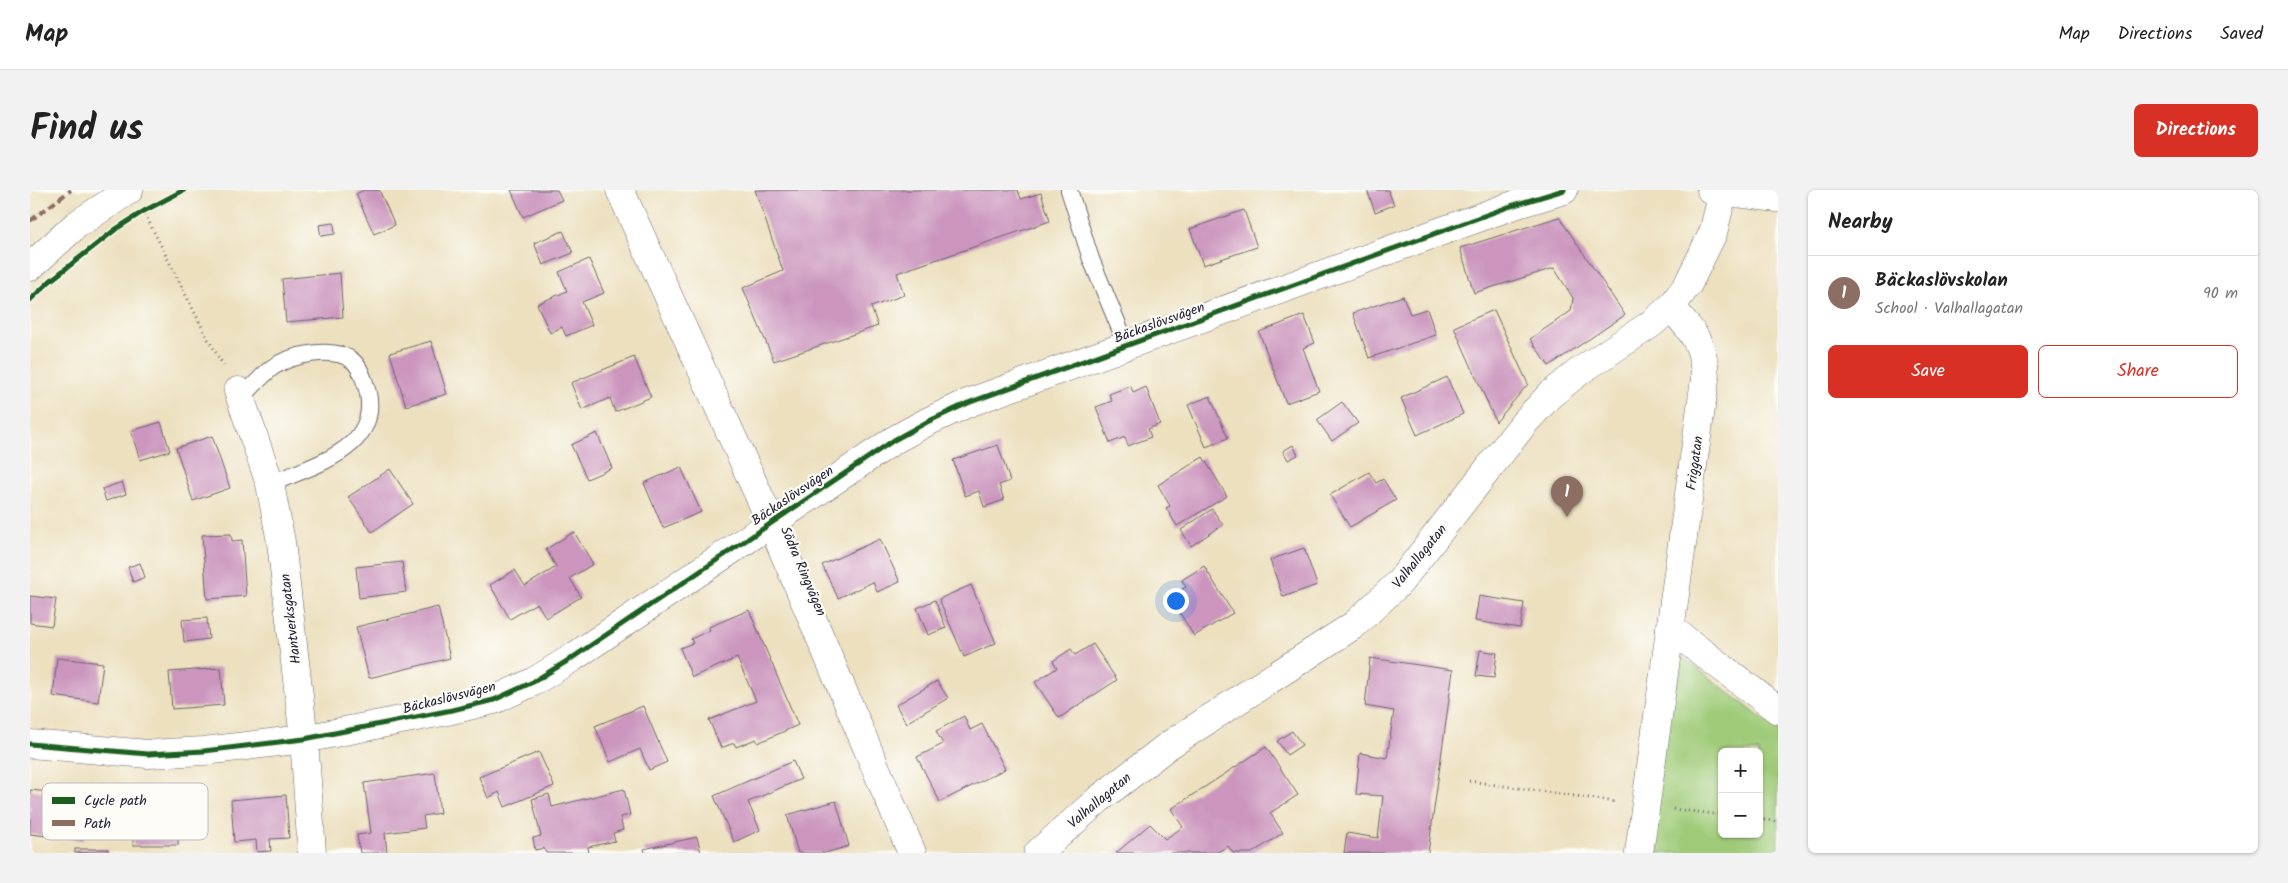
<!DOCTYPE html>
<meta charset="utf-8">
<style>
:root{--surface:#fff;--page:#f2f2f2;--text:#222;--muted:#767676;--line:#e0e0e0;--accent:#d93025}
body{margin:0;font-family:Kalam,sans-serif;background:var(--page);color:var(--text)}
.controls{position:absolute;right:15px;bottom:15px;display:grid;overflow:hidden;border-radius:8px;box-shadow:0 1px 4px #0004}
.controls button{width:45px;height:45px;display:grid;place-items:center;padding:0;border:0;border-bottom:1px solid var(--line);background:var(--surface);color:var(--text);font:25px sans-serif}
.you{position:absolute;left:1145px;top:410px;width:18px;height:18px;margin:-12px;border:4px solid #fff;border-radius:50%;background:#1a73e8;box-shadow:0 0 0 8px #1a73e833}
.badge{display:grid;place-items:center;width:32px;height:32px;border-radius:50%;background:var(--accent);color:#fff;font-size:16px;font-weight:700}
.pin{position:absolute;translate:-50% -41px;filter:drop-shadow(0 1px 2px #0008)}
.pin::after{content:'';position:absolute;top:26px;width:18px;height:15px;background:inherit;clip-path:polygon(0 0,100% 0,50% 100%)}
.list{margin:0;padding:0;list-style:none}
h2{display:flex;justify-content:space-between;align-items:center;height:65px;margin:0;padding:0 20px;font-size:21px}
h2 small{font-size:16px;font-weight:400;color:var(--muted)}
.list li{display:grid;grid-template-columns:32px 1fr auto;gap:15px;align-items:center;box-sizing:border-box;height:75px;padding:0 20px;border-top:1px solid var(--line)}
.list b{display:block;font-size:19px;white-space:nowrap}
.list p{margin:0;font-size:16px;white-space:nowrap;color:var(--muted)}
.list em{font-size:16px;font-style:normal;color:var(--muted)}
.actions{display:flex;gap:10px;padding:15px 20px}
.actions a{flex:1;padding:11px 0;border:1px solid var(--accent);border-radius:8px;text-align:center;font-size:18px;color:var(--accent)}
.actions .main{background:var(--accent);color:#fff}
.map{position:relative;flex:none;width:1748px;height:663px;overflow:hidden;border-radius:8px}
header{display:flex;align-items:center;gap:30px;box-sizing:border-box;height:70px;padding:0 25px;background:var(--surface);border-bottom:1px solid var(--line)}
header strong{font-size:24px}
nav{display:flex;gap:28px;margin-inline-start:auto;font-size:18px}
.intro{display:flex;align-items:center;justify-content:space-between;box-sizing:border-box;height:120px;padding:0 30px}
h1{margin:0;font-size:35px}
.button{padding:12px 22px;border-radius:8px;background:var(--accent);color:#fff;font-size:18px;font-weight:700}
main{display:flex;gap:30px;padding:0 30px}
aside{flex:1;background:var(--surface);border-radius:8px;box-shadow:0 1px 4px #0004}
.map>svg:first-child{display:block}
</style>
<header>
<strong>Map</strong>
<nav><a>Map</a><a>Directions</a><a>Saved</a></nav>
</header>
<div class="intro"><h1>Find us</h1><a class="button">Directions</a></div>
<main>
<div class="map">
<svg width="1748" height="663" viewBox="0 0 1748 663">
<rect width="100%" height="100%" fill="#fdfcf7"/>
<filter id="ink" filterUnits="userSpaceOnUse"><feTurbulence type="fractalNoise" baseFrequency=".02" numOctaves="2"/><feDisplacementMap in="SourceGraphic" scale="10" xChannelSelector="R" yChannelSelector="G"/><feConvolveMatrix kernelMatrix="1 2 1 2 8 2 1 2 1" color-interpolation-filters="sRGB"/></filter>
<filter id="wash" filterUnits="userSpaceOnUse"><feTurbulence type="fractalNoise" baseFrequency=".0096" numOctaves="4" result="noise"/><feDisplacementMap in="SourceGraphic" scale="20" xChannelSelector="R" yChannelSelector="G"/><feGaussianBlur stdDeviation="1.12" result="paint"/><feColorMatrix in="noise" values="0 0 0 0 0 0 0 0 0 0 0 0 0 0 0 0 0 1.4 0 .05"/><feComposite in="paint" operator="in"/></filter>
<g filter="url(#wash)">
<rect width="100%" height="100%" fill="#ece0bf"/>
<path fill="#9fcb78" stroke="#60765a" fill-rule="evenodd" d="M 1644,460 L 1748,541 L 1748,663 L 1619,663 ZM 1692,562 L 1729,562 L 1729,644 L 1692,644 Z"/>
<g id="blocks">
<g fill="#cb95be">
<polygon points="334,0 349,0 365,35 344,44 326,4"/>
<polygon points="481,0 527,0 532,10 493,27"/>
<polygon points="725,0 988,0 991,9 1011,3 1020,31 867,83 874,105 841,117 848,136 744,171 713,98 753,81"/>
<polygon points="1337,0 1358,0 1364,15 1345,22"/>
<polygon points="1214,20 1227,57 1173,75 1160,39"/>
<polygon points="1529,27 1595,125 1519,176 1500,149 1541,121 1543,108 1524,78 1444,103 1430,58"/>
<polygon points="304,33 305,44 291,46 289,35"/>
<polygon points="533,41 543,63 513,75 504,53"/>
<polygon points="559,69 574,103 552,112 562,135 536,146 532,137 520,143 507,114 537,101 529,82"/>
<polygon points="310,83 313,127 256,132 252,89"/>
<polygon points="1373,106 1380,124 1397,119 1406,145 1339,168 1323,123"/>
<polygon points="1464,120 1498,194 1466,232 1424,137"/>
<polygon points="1274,125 1285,153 1273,158 1289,201 1256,213 1229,142"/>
<polygon points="401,151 417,204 376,216 360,163"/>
<polygon points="604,167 621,207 585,222 580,208 552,220 541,193"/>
<polygon points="1417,187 1433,224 1387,245 1371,208"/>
<polygon points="1101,196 1103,203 1116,197 1130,234 1118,239 1121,247 1098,256 1095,247 1080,253 1066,217 1082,211 1079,204"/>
<polygon points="1180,206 1198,248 1176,257 1158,215"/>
<polygon points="1312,212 1328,233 1302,251 1287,230"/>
<polygon points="131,232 140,261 110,270 101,241"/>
<polygon points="567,243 582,278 557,289 541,255"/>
<polygon points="182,246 200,298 163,311 146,258"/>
<polygon points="968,255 980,291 969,295 974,310 954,317 949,301 935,306 923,270"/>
<polygon points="1263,255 1268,265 1258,270 1253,261"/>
<polygon points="1173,267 1197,306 1147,336 1136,318 1140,316 1128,295"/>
<polygon points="651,277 671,322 633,338 614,293"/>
<polygon points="360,279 383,314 342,342 318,307"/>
<polygon points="1339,282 1346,293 1353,289 1366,310 1320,337 1300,305"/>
<polygon points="92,292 96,304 76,311 72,299"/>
<polygon points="1182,319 1193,335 1161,356 1151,340"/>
<polygon points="544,342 563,374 540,388 551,407 516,428 507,413 480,429 460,395 485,380 495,396 526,377 516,359"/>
<polygon points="201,344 202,351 212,350 216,406 177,409 172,345"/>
<polygon points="850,349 870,392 847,402 843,392 808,408 792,375"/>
<polygon points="1274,358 1287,395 1253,407 1240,370"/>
<polygon points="372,372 376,402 329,408 326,377"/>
<polygon points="110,373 115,387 103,392 98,377"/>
<polygon points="1174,376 1203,423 1164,446 1140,407 1156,397 1152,390"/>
<polygon points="941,395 966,453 934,467 909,409"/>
<polygon points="0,406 26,409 22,436 0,433"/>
<polygon points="1449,406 1494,413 1490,438 1445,431"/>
<polygon points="905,410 916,438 898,445 887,418"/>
<polygon points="408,417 420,468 339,488 326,437"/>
<polygon points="719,420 768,535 728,553 726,549 706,557 704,553 691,558 679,530 726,511 707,468 662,487 650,458 663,453 661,449 680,440 679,437"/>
<polygon points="177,428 179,449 154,452 152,430"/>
<polygon points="1063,454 1087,490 1029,528 1005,492 1027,478 1023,471 1041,459 1045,465"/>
<polygon points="1450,460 1467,463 1464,488 1446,486"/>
<polygon points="27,468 73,473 68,512 23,506"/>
<polygon points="1340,468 1423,480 1398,663 1314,663 1317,643 1348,648 1353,606 1326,604 1330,563 1357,568 1364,521 1335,516"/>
<polygon points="191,478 194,515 142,519 139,482"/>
<polygon points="907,491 918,508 876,533 866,515"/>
<polygon points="613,516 637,572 619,580 610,559 580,572 565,536"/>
<polygon points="934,526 940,540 952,534 975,579 910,612 887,567 913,554 906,541"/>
<polygon points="1262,541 1272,555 1257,565 1247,551"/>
<polygon points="1236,557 1268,605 1240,623 1253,643 1222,663 1203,663 1198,656 1186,663 1086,663 1120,634 1135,649 1153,637 1141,619"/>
<polygon points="509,562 524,596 475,617 469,602 458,608 449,587"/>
<polygon points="763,571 771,589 718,612 730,640 704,652 684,606"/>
<polygon points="405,583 410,623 393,626 395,638 355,643 357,663 330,663 327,645 341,643 334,593"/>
<polygon points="594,599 600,625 590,627 593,640 583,643 585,651 558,657 559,663 516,663 514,658 505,660 503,648 511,646 502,609 519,604 522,617"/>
<polygon points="0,600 57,606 53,650 0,644"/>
<polygon points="256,605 259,648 240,649 241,661 227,662 226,650 204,652 201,610"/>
<polygon points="806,611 819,656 795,663 768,663 757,625"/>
<rect x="103" y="616" width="45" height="39"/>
<polygon points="667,647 671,663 615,663 614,659"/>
<rect x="45" y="659" width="33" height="4"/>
</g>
</g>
</g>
<g filter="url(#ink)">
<use href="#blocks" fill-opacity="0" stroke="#696469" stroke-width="1"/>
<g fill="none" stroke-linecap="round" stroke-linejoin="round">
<defs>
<g id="service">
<polyline points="1039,0 1061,69 1097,156"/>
<path d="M 211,209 C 221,198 231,186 243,177 C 262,165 304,155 323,171 C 329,176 332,184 334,190 C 343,213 341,235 322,253 C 300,273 267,282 240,294"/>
</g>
<g id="minor">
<polyline points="590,0 741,332 882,663"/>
<polyline points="1681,0 1748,8"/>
<polyline points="208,201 240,294 251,352 274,549 282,663"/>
<polyline points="1640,438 1748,520"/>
<polyline points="0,554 118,564 174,561 274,549 422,520 464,510 503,492 542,468 864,250 897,232 938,213 1481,16 1534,0"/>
<polyline points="1008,663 1069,609 1139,555 1324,435 1369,393 1495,232 1520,205 1550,181 1621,134 1641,117 1658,94 1683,43 1693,2"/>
<path d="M 1609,663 L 1675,189 C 1675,155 1663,142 1641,117"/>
</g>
<polyline id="tertiary" points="0,77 46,35 99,0"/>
</defs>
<use href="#service" stroke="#696469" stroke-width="18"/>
<use href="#minor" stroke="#696469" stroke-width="29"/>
<use href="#tertiary" stroke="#696469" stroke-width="29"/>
<g stroke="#696469" stroke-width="3" stroke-dasharray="1 4" stroke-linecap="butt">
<polyline points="115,24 178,149 195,178"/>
<polyline points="1439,591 1587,612"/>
<polyline points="1643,619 1692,625"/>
<polyline points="1729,629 1748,632"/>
</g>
<use href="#service" stroke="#fff" stroke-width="16"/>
<use href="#minor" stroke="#fff" stroke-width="28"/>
<use href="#tertiary" stroke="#fff" stroke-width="28"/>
<polyline stroke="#8d6e63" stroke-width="4" stroke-dasharray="8 4" stroke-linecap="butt" points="0,31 41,0"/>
<defs>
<g id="cycleway">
<polyline points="0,110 20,91 86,39 114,21 154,0"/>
<polyline points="0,554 118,564 174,561 274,549 422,520 464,510 503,492 542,468 864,250 897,232 938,213 1481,16 1534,0"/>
</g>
</defs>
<use href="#cycleway" stroke="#fdfcf7" stroke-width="8"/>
<use href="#cycleway" stroke="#1b5e20" stroke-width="5"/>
</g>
</g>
<g text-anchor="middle" stroke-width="4.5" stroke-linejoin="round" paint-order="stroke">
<g font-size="14" fill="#22223b" stroke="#fdfcf7">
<text transform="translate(1129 132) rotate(-20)" y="5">Bäckaslövsvägen</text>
<text transform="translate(1664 273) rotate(-82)" y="5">Friggatan</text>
<text transform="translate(762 305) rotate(-34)" y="5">Bäckaslövsvägen</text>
<text transform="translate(1389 366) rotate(-51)" y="5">Valhallagatan</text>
<text transform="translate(774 381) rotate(67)" y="5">Södra Ringvägen</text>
<text transform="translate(260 429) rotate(-97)" y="5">Hantverksgatan</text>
<text transform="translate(419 507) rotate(-14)" y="5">Bäckaslövsvägen</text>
<text transform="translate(1069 610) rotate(-40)" y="5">Valhallagatan</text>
</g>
</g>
<rect x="12" y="593" width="166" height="57" rx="8" fill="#fdfcf7" stroke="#bbbbbf" stroke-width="1"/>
<rect x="22" y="607" width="23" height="7" fill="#1b5e20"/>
<rect x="22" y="630" width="23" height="6" fill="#8d6e63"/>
<g font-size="14" fill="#22223b">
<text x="54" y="615">Cycle path</text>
<text x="54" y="638">Path</text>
</g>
</svg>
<div class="controls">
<button>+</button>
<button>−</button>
</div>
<div class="you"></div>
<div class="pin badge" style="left:1537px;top:327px;background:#8d6e63">1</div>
</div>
<aside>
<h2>Nearby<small></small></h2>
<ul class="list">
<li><span class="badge" style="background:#8d6e63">1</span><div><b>Bäckaslövskolan</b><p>School · Valhallagatan</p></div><em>90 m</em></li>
</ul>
<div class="actions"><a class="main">Save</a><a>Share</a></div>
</aside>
</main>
